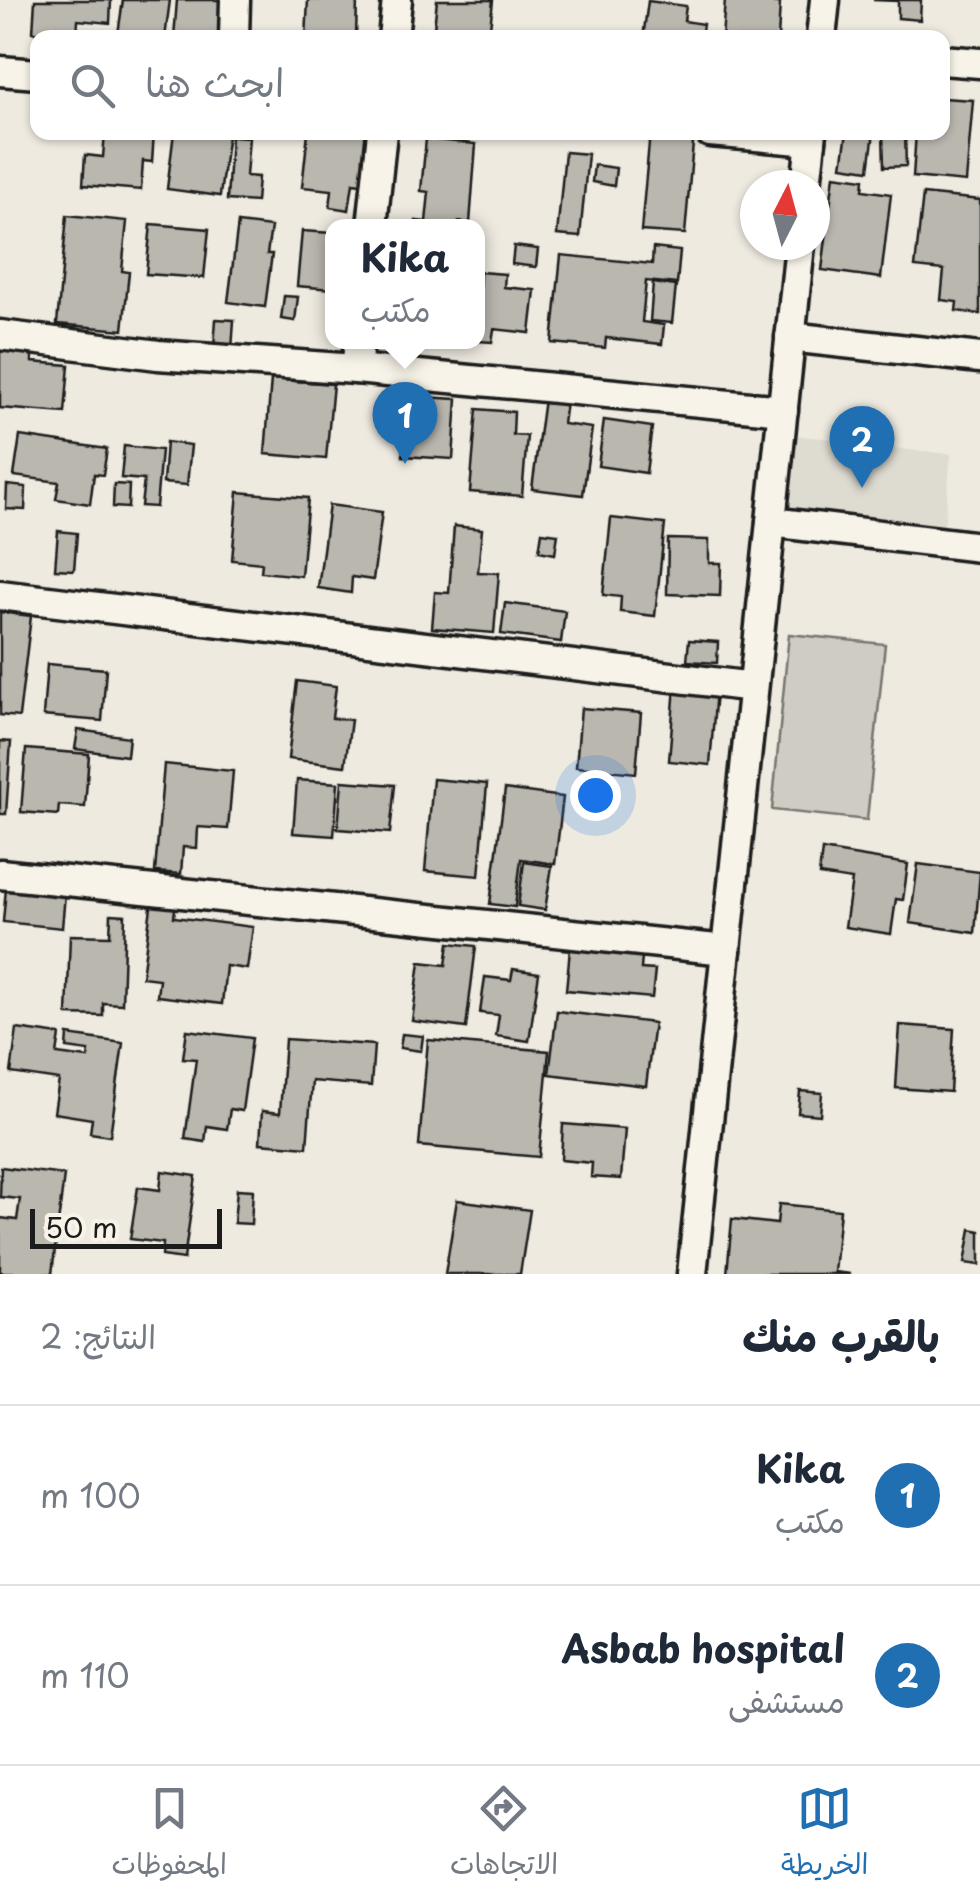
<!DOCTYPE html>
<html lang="ar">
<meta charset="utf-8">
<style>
:root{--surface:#fff;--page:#f2f2f3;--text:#1f2937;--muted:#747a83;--line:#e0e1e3;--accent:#1f6fb2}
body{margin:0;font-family:"Playpen Sans","Playpen Sans Arabic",sans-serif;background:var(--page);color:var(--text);direction:rtl}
.compass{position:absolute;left:740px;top:170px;width:90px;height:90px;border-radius:50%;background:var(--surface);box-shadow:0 2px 8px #0004;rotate:6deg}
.scale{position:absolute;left:30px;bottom:25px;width:192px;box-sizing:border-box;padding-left:10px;border:5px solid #1c1c1c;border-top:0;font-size:28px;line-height:35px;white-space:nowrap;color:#1c1c1c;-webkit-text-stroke:8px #f7f3e8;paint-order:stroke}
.you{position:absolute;left:595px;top:795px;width:35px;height:35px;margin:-25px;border:8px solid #fff;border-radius:50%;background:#1a73e8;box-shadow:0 0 0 15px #1a73e833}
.badge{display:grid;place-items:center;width:65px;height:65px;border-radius:50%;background:var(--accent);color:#fff;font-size:32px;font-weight:700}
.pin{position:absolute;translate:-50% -82px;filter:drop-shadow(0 2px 5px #0008)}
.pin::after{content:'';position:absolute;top:52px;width:35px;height:30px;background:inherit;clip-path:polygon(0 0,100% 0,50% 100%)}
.popup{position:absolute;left:325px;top:219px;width:160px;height:130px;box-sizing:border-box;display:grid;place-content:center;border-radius:20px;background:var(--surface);filter:drop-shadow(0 2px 8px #0005);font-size:32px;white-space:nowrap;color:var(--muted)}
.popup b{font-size:38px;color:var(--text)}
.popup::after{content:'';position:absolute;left:50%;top:100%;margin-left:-20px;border:20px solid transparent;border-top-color:var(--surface)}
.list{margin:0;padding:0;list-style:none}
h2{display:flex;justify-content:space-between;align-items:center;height:130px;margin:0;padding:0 40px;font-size:42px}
h2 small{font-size:32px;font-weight:400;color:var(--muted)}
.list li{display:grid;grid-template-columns:65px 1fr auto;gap:30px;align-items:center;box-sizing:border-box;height:180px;padding:0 40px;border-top:2px solid var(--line)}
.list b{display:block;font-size:38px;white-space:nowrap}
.list p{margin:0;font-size:32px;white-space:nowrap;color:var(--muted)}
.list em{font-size:32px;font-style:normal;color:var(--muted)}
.icon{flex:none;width:55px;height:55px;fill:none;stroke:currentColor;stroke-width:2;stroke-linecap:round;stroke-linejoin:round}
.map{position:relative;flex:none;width:980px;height:1274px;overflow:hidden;direction:ltr}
.search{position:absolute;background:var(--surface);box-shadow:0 2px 8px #0004;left:30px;right:30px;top:30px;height:110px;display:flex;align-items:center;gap:25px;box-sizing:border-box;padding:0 35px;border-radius:20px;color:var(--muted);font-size:38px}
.sheet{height:490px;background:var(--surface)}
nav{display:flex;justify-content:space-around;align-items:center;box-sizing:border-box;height:140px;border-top:2px solid var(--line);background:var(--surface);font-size:28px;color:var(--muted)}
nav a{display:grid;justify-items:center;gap:5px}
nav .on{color:var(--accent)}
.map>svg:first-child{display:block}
</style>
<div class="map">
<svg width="980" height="1274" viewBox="0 0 980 1274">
<rect width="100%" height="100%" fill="#eeeae0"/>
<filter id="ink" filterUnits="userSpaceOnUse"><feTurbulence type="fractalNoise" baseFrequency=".01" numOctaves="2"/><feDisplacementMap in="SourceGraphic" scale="20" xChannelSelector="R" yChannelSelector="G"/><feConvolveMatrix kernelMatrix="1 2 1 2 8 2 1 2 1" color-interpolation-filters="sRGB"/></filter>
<g filter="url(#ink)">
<polygon fill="#dedbd1" points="845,428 861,429 860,445 951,454 943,539 772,523 781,434 843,440"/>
<polygon fill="#cfccc3" stroke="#767470" stroke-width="2.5" points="789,634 885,644 867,820 772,810"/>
<g fill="#bab7af" stroke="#1c1c1c" stroke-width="2.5">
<polygon points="35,0 111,0 110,23 78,20 77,36 33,32"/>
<polygon points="123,0 170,0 165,38 118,34"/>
<polygon points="177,0 223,0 219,38 174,38"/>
<polygon points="308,0 357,0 356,38 306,38"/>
<polygon points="437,0 493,0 489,38 433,38"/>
<polygon points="725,0 780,3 778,38 722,38"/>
<polygon points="873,0 921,0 920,20 898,18 898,1"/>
<polygon points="648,1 686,6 684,21 703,24 701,38 643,38"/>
<polygon points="942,98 973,100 966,182 913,177 916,132 942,132"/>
<polygon points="105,132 154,132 152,162 143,161 141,190 83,185 85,155 103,157"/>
<polygon points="174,132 228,132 220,196 167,189"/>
<polygon points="308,132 374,132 368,185 353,183 349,210 330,207 332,190 302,187"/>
<polygon points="650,132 694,132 685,234 641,231"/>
<polygon points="847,132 874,132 869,170 842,166"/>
<polygon points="883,132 905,132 906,166 884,167"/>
<polygon points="231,136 249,137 246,176 258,177 256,202 227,200"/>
<polygon points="426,139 476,144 470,223 459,222 459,226 416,226 416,221 426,222 429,192 421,191"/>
<polygon points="565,152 588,154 580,237 557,235"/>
<polygon points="594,165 616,168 614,186 592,182"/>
<polygon points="834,175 864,179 863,190 891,194 881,278 822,270"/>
<polygon points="923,194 980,200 980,314 956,311 957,302 941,300 944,270 915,267"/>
<polygon points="67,215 127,221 122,271 129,272 123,330 57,324"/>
<polygon points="238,223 271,227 267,254 272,254 265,307 228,302"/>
<polygon points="151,224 209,229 204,278 146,274"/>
<polygon points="302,231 332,233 332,289 297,286"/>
<polygon points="514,246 538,249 536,267 512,264"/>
<polygon points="653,248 680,251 677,284 646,281 642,322 664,325 662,344 606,338 605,348 552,343 561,255 652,264"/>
<polygon points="480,272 505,274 504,287 535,290 530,333 494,329 492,342 478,341"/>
<polygon points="653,283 676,286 672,323 650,321"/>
<polygon points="284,296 298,297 295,321 281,319"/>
<polygon points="216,319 234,320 232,350 214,348"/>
<polygon points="0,351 32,354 32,362 69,365 65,413 0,408"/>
<polygon points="271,379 333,384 326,459 265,454"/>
<polygon points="406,396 457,399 453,459 403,456"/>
<polygon points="544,399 566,402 563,424 592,428 583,495 532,489"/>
<polygon points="477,409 514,412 513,435 527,436 522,496 470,492"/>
<polygon points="604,420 652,427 646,473 598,466"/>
<polygon points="20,436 107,449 103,475 94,474 90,504 56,499 59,482 14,476"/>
<polygon points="166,442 191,445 187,485 163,483"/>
<polygon points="124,446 161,450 156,507 141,506 144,480 121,478"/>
<polygon points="114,484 129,485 128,508 113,507"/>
<polygon points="7,485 26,487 25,510 6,509"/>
<polygon points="238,492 308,498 301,576 261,572 262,563 232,560"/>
<polygon points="329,505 382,512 373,580 352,577 351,593 318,588"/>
<polygon points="611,518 665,524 655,616 620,612 621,597 603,595"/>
<polygon points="454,526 482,529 478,572 499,573 494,633 432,628 435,592 449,593"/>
<polygon points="58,531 77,533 74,570 55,569"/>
<polygon points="542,532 558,534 555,554 539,551"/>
<polygon points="668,539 709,540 709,563 721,563 720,596 667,594"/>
<polygon points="505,603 565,611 561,642 501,634"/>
<polygon points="0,612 31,616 19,717 0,715"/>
<polygon points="689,640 718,642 717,663 687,661"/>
<polygon points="47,664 106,669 102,721 43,716"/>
<polygon points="297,681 336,686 332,718 351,720 345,766 288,759"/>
<polygon points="675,686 716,690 710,765 669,761"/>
<polygon points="581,708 641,713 636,773 576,767"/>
<polygon points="78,730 129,737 127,756 75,749"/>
<polygon points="0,741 11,742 6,814 0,814"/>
<polygon points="26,749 89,754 85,807 59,805 58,815 21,812"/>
<polygon points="164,764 233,771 228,829 198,827 197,848 183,847 181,874 155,872"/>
<polygon points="433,779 487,784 479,876 425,871"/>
<polygon points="297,780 338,783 334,836 293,833"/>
<polygon points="342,781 395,785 390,833 338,829"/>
<polygon points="505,789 563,797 555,864 521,859 515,907 490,904"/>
<polygon points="822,850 908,864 903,900 896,899 891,934 845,927 852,880 819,875"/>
<polygon points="524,862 552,866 545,910 518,906"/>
<polygon points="918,864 980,872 975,933 910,923"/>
<polygon points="6,888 65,894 62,928 3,922"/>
<polygon points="152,899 176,902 174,917 253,927 247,969 226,966 222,1004 157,996 159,979 142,977"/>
<polygon points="111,914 125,915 122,1004 103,1003 103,1016 67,1015 70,935 110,936"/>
<polygon points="571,939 643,945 641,969 655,970 652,998 566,990"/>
<polygon points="449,943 476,946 466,1028 412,1021 420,962 446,965"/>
<polygon points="513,969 539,973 529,1041 496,1036 499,1015 480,1013 485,977 511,980"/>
<polygon points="557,1011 654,1023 646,1086 549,1074"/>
<polygon points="900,1025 954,1029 950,1092 896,1088"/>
<polygon points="17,1029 60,1035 57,1054 88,1058 89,1051 67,1048 68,1035 123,1043 110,1136 90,1133 92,1119 54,1113 59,1080 11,1073"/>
<polygon points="187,1030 252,1038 242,1111 230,1109 227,1129 207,1126 205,1142 185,1139 196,1059 183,1058"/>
<polygon points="402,1034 423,1036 421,1051 400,1048"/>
<polygon points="285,1039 374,1045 371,1086 312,1081 307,1147 260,1143 262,1111 280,1113"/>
<polygon points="428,1040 549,1051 539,1157 419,1146"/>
<polygon points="800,1091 822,1093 820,1115 798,1113"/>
<polygon points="563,1124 625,1129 621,1179 591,1177 592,1163 561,1160"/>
<polygon points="1,1167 64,1175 52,1274 0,1272 0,1218 17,1220 20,1199 0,1197"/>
<polygon points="162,1171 196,1176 184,1259 162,1256 163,1243 130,1239 138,1187 160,1190"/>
<polygon points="237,1189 253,1190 251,1224 234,1223"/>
<polygon points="457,1200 530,1210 520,1274 445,1274"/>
<polygon points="779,1204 840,1210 834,1272 850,1274 727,1274 732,1219 777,1224"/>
<polygon points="971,1229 980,1231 980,1265 965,1263"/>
</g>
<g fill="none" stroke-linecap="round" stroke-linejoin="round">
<defs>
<g id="minor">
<polyline points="234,38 235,0"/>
<polyline points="393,38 397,0"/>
<polyline points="821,38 825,0"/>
<polyline points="942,60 980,63"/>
<polyline points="0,71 38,74"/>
<polyline points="710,132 811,141"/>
<polyline points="806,185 812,132"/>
<polyline points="372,226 382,132"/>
<polyline points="0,335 158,355 356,369 783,410"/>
<polyline points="790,337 980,358"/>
<polyline points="356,369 359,342"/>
<polyline points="771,522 980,547"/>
<polyline points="0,595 753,687"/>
<polyline points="0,874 726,950"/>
<polyline points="692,1274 800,245"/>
</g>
</defs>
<use href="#minor" stroke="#1c1c1c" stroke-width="35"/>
<use href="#minor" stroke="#f7f3e8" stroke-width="28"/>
</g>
</g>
</svg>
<svg class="compass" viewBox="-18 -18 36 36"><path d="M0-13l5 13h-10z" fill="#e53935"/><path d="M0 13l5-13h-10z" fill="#747a83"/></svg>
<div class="scale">50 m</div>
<div class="you"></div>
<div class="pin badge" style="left:405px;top:464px">1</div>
<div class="popup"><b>Kika</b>مكتب</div>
<div class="pin badge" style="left:862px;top:488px">2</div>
<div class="search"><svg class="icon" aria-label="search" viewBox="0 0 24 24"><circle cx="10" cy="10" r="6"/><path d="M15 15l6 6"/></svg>ابحث هنا</div>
</div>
<section class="sheet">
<h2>بالقرب منك<small>النتائج: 2</small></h2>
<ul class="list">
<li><span class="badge">1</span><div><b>Kika</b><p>مكتب</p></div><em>100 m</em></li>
<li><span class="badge">2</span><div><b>Asbab hospital</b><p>مستشفى</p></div><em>110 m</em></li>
</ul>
</section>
<nav>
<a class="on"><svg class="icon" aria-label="map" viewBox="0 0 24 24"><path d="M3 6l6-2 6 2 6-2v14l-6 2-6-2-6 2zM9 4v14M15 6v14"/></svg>الخريطة</a>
<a><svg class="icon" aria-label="directions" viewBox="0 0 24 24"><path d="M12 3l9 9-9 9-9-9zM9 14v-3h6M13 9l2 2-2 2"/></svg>الاتجاهات</a>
<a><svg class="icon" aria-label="saved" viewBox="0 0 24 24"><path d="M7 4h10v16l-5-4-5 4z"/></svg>المحفوظات</a>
</nav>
